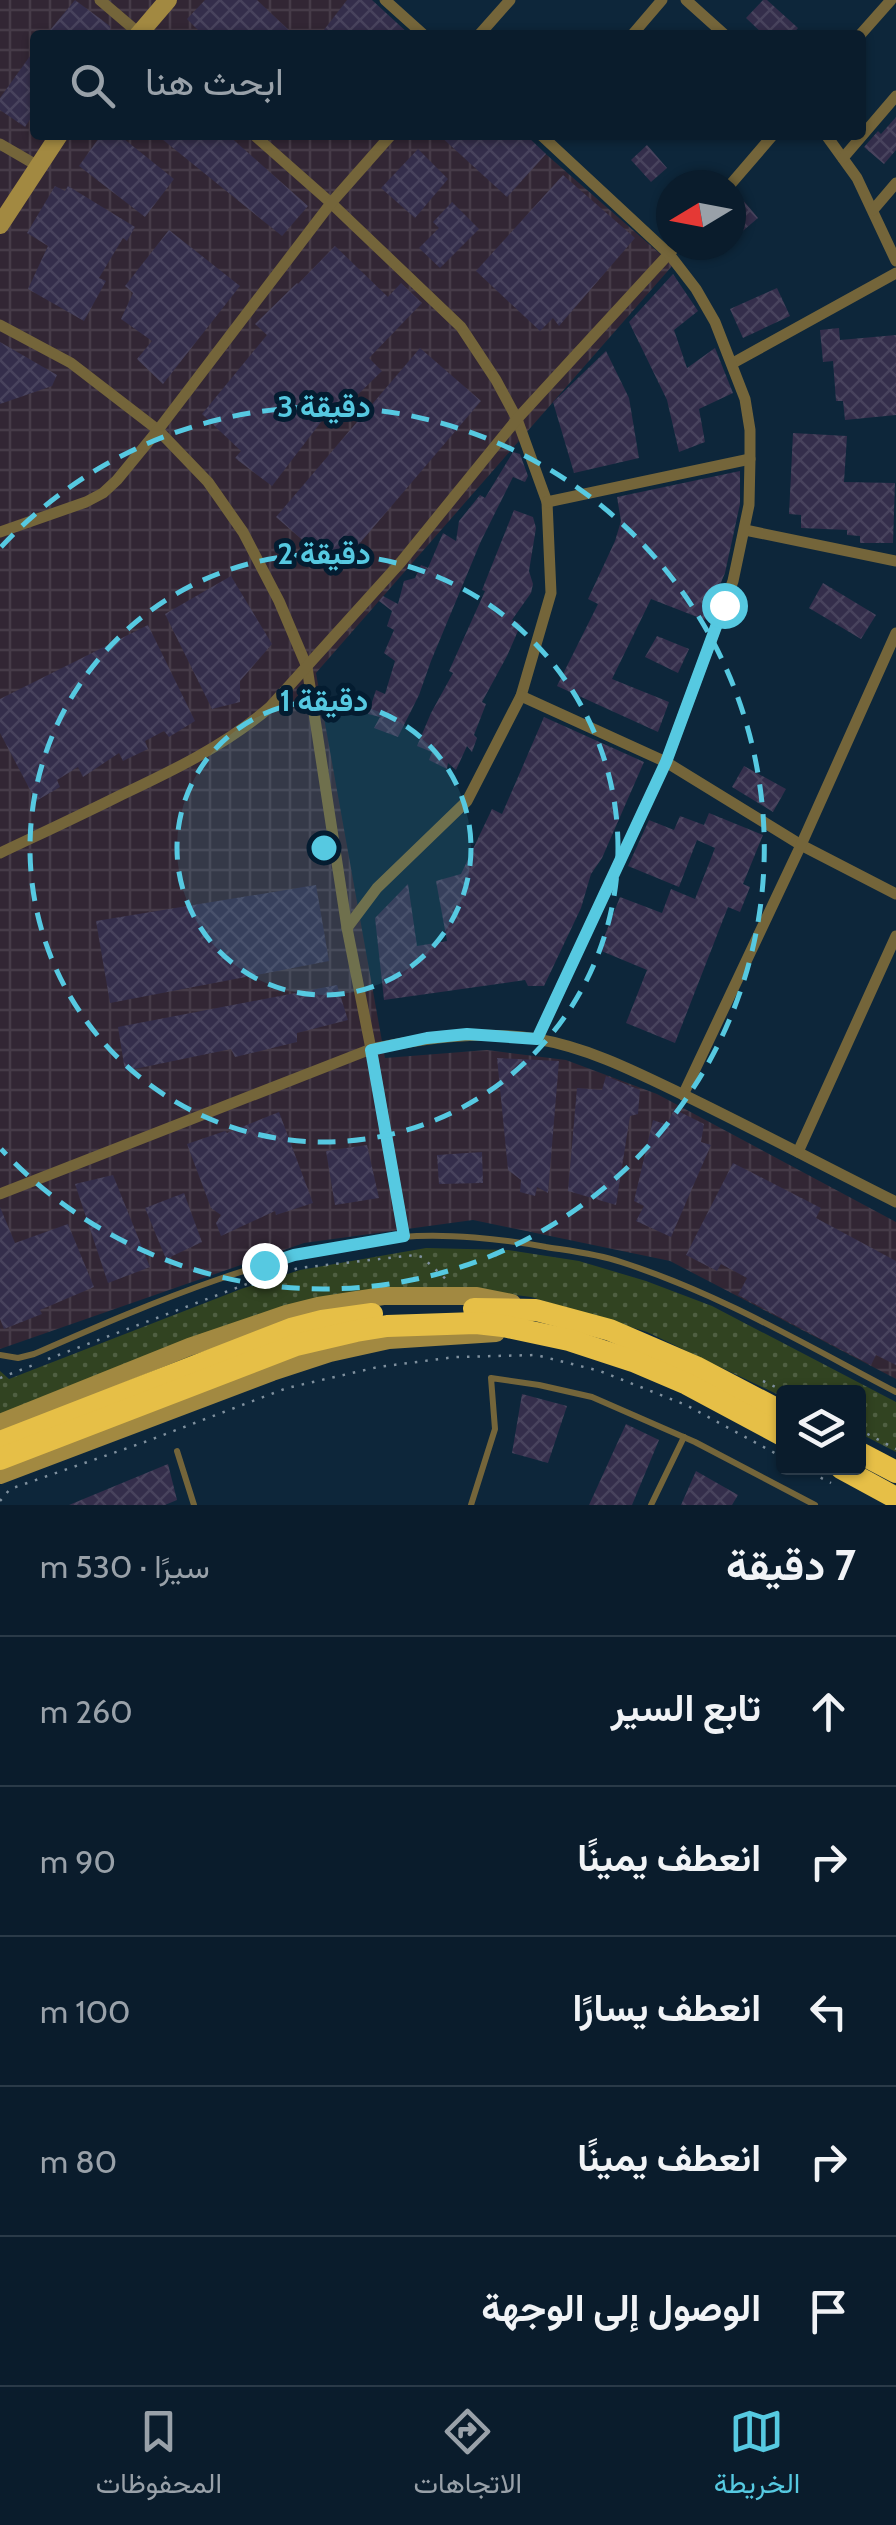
<!DOCTYPE html>
<html lang="ar">
<meta charset="utf-8">
<style>
:root{--surface:#0a1c2c;--page:#132534;--text:#f1f3f6;--muted:#99a1a9;--line:#2a3a48;--accent:#56c9e1}
body{margin:0;font-family:Cabin,Vazirmatn,sans-serif;background:var(--page);color:var(--text);direction:rtl}
.controls{position:absolute;right:30px;bottom:30px;display:grid;overflow:hidden;border-radius:10px;box-shadow:0 2px 8px #0004}
.controls button{width:90px;height:90px;display:grid;place-items:center;padding:0;border:0;border-bottom:2px solid var(--line);background:var(--surface);color:var(--text);font:50px sans-serif}
.compass{position:absolute;left:656px;top:170px;width:90px;height:90px;border-radius:50%;background:var(--surface);box-shadow:0 2px 8px #0004;rotate:260deg}
.stop{position:absolute;width:30px;height:30px;margin:-22px;border:8px solid #56c9e1;border-radius:50%;background:#fff}
.stop.end{background:#56c9e1;border-color:#fff;box-shadow:0 2px 10px #0008}
.list{margin:0;padding:0;list-style:none}
h2{display:flex;justify-content:space-between;align-items:center;height:130px;margin:0;padding:0 40px;font-size:42px}
h2 small{font-size:32px;font-weight:400;color:var(--muted)}
.list li{display:grid;grid-template-columns:65px 1fr auto;gap:30px;align-items:center;box-sizing:border-box;height:150px;padding:0 40px;border-top:2px solid var(--line)}
.list b{display:block;font-size:38px;white-space:nowrap}
.list em{font-size:32px;font-style:normal;color:var(--muted)}
.icon{flex:none;width:55px;height:55px;fill:none;stroke:currentColor;stroke-width:2;stroke-linecap:round;stroke-linejoin:round}
.map{position:relative;flex:none;width:896px;height:1505px;overflow:hidden;direction:ltr}
.search{position:absolute;background:var(--surface);box-shadow:0 2px 8px #0004;left:30px;right:30px;top:30px;height:110px;display:flex;align-items:center;gap:25px;box-sizing:border-box;padding:0 35px;border-radius:10px;color:var(--muted);font-size:38px}
.sheet{height:880px;background:var(--surface)}
nav{display:flex;justify-content:space-around;align-items:center;box-sizing:border-box;height:140px;border-top:2px solid var(--line);background:var(--surface);font-size:28px;color:var(--muted)}
nav a{display:grid;justify-items:center;gap:5px}
nav .on{color:var(--accent)}
.map>svg:first-child{display:block}
</style>
<div class="map">
<svg width="896" height="1505" viewBox="0 0 896 1505">
<defs>
<pattern id="industrial-grid" width="8" height="8" patternUnits="userSpaceOnUse" patternTransform="scale(2.5)"><rect width="8" height="8" fill="#322634"/><path d="M0 4h8M4 0v8" fill="none" stroke="#463b48"/></pattern>
<pattern id="grass-dots" width="8" height="8" patternUnits="userSpaceOnUse" patternTransform="scale(2.5)"><rect width="8" height="8" fill="#314321"/><path d="M2 2h.1M6 6h.1" fill="none" stroke="#4f5f42" stroke-width="1.8" stroke-linecap="round"/></pattern>
<pattern id="building-cross-hatch" width="8" height="8" patternUnits="userSpaceOnUse" patternTransform="scale(2.5)"><rect width="8" height="8" fill="#342e4b"/><path d="M0 0l8 8M0 8l8-8" fill="none" stroke="#48435d"/></pattern>
</defs>
<rect width="100%" height="100%" fill="#0d263a"/>
<polygon fill="url(#industrial-grid)" points="0,0 370,0 410,35 35,35 35,135 524,135 673,265 316,673 385,1058 487,1050 566,1060 657,1094 896,1222 896,1379 670,1261 473,1220 304,1243 0,1349"/>
<polygon fill="url(#grass-dots)" points="426,1248 508,1250 579,1261 646,1281 712,1306 896,1402 896,1452 859,1433 858,1392 784,1392 783,1397 647,1332 531,1297 452,1287 337,1297 0,1414 0,1371 9,1379 241,1289 300,1270"/>
<g fill="url(#building-cross-hatch)">
<polygon points="75,0 110,26 111,35 46,35"/>
<polygon points="205,0 257,0 294,35 203,35 187,19"/>
<polygon points="347,0 372,0 410,35 320,35"/>
<polygon points="763,0 767,0 798,28 792,35 764,35 746,18"/>
<polygon points="35,49 35,112 25,127 0,110 0,98"/>
<polygon points="896,117 896,150 884,164 864,147 878,131 881,134"/>
<polygon points="101,135 119,135 174,179 145,217 79,166"/>
<polygon points="157,135 228,135 308,206 282,236"/>
<polygon points="439,135 526,135 546,154 507,197"/>
<polygon points="647,145 667,168 651,182 631,160"/>
<polygon points="418,149 448,179 415,218 381,188"/>
<polygon points="563,175 635,238 559,326 553,318 540,331 476,271"/>
<polygon points="55,186 65,191 68,186 135,227 127,241 123,238 99,278 106,281 84,321 28,289 48,246 27,233"/>
<polygon points="737,193 758,218 731,241 731,200"/>
<polygon points="452,202 479,229 440,268 419,248 439,228 433,222"/>
<polygon points="169,230 240,286 163,384 137,359 152,341 121,319 133,293 125,286"/>
<polygon points="335,246 388,297 401,283 422,303 369,358 382,371 340,412 334,405 272,486 235,458 241,451 202,414 267,335 255,324 297,283 298,284"/>
<polygon points="673,274 698,311 674,330 687,368 715,348 733,393 699,409 705,442 679,452 667,400 629,322"/>
<polygon points="777,288 790,316 743,338 730,309"/>
<polygon points="839,328 840,340 896,335 896,415 845,420 843,401 836,401 833,361 823,362 820,330"/>
<polygon points="0,342 57,375 52,386 0,404"/>
<polygon points="420,348 481,401 337,570 276,517"/>
<polygon points="606,351 629,398 639,458 574,473 553,402"/>
<polygon points="793,433 847,436 844,482 895,483 893,543 860,543 860,536 847,535 847,530 801,528 801,515 789,514"/>
<polygon points="513,452 520,454 528,476 525,482 513,477 481,541 431,661 419,695 398,737 374,728 380,717 368,714 376,690 385,694 395,661 384,653 394,630 387,626 392,611 379,601 383,596 398,604 404,581 415,578 421,565 428,568 443,533 456,541 459,521 480,495 485,498"/>
<polygon points="740,471 740,504 725,573 705,620 651,599 612,679 669,702 658,732 557,686 598,604 588,599 615,541 621,521 617,497"/>
<polygon points="514,510 533,517 536,528 529,571 533,584 531,593 512,620 521,624 507,656 482,702 486,704 474,735 477,738 472,752 467,746 456,770 448,763 447,769 429,760 432,752 417,746 431,713 453,673 449,671 485,591 482,590"/>
<polygon points="231,576 272,644 240,681 240,702 212,709 165,614"/>
<polygon points="823,583 876,615 861,639 809,608"/>
<polygon points="148,625 195,721 169,737 164,731 145,741 148,749 123,761 119,753 83,777 78,767 57,780 60,787 36,801 0,733 0,699"/>
<polygon points="657,636 689,649 678,673 645,657"/>
<polygon points="544,717 644,762 602,858 591,874 581,908 544,986 528,986 525,980 384,1000 375,918 408,884 417,946 447,941 436,881 461,874 492,809 502,814"/>
<polygon points="744,766 786,789 773,812 732,787"/>
<polygon points="709,813 763,835 743,884 750,887 740,912 728,907 675,1043 626,1023 647,970 599,950 620,897 662,913 671,889 695,899 715,848 697,840 679,887 628,866 649,820 674,830 680,816 704,825"/>
<polygon points="316,885 329,961 110,1003 96,921"/>
<polygon points="337,985 348,1020 297,1033 297,1042 235,1057 231,1049 125,1071 118,1027"/>
<polygon points="497,1058 559,1061 548,1193 537,1187 535,1196 520,1192 521,1180 508,1170"/>
<polygon points="606,1076 640,1090 638,1114 630,1116 616,1205 568,1191 577,1088 602,1090"/>
<polygon points="674,1109 704,1124 701,1142 711,1145 671,1237 636,1221 644,1206 634,1201 653,1120 667,1125"/>
<polygon points="279,1112 313,1203 276,1215 275,1211 221,1236 216,1223 221,1215 211,1208 187,1144 225,1131 227,1133"/>
<polygon points="367,1145 379,1198 335,1205 326,1151"/>
<polygon points="482,1152 483,1183 439,1184 437,1155"/>
<polygon points="733,1163 821,1208 816,1218 896,1261 896,1365 876,1355 871,1365 819,1338 738,1295 747,1278 721,1264 717,1271 686,1255"/>
<polygon points="113,1175 150,1267 108,1283 75,1184"/>
<polygon points="184,1193 202,1242 166,1259 145,1208"/>
<polygon points="0,1207 15,1243 68,1224 94,1287 40,1310 42,1314 4,1329 0,1319"/>
<polygon points="522,1394 567,1406 548,1463 512,1453"/>
<polygon points="626,1424 659,1440 632,1505 589,1505"/>
<polygon points="168,1464 177,1500 165,1505 69,1505"/>
<polygon points="696,1471 738,1495 732,1505 681,1505"/>
</g>
<g fill="none" stroke-linecap="round" stroke-linejoin="round">
<g stroke="#7f909e" stroke-width="2.5" stroke-dasharray="2.5 8" stroke-linecap="butt">
<polyline points="48,1359 260,1279 299,1268 415,1255 422,1257 448,1281"/>
<polyline points="0,1378 36,1364"/>
<polyline points="763,1381 786,1392"/>
<polyline points="858,1429 896,1449"/>
<polyline points="802,1468 831,1483"/>
<polyline points="0,1501 10,1489 142,1443 287,1388 378,1367 455,1357 536,1355 600,1371 686,1405 784,1458"/>
</g>
<g stroke="#74653a" stroke-width="6">
<path d="M 0,1355 L 18,1358 L 34,1354 C 149,1304 276,1248 402,1237 C 446,1233 503,1239 546,1247 C 571,1251 597,1254 621,1262 C 718,1293 806,1345 896,1392"/>
<polyline points="177,1451 194,1505"/>
<polyline points="471,1505 495,1429 491,1378 539,1385 592,1397 695,1442 815,1505"/>
<polyline points="651,1505 684,1437"/>
</g>
<g stroke="#74653a" stroke-width="11">
<polyline points="100,0 141,35"/>
<polyline points="385,0 424,35"/>
<polyline points="686,0 725,35"/>
<polyline points="479,35 510,0"/>
<polyline points="632,35 662,0"/>
<polyline points="860,35 891,0"/>
<polyline points="254,135 331,203 461,327 496,380 517,419 547,502 551,593 521,696 467,801 377,888 347,928"/>
<polyline points="826,135 857,178 896,261"/>
<polyline points="0,144 38,166"/>
<polyline points="843,158 896,96"/>
<polyline points="730,185 773,135"/>
<polyline points="873,210 896,183"/>
<polyline points="0,325 71,363 158,430 208,482 243,532 279,601 307,667 347,928 371,1049 404,1236"/>
<polyline points="733,363 896,273"/>
<polyline points="547,502 750,459"/>
<polyline points="745,530 896,561"/>
<polyline points="0,532 86,502 103,493 117,480 158,430 331,203 391,135"/>
<polyline points="521,696 666,762 801,845 896,894"/>
<path d="M 0,853 C 40,834 81,815 121,795 C 172,771 226,745 270,707 L 401,562 L 517,419 L 677,245"/>
<polyline points="537,1039 666,762 733,581 749,505 750,459 750,430 745,399 715,322 696,289 669,254 541,135"/>
<polyline points="683,1095 801,845 896,633"/>
<polyline points="798,1152 896,936"/>
<path d="M 0,1194 L 371,1049 C 426,1038 480,1030 537,1039 C 590,1048 638,1073 686,1096 C 756,1130 826,1167 896,1202"/>
</g>
<g stroke="#a28941" stroke-width="18">
<polyline points="138,35 168,0"/>
<polyline points="0,225 59,135"/>
<polyline points="0,1423 189,1347 286,1314 318,1306 383,1296 477,1296 512,1303"/>
<polyline points="0,1475 272,1372 330,1353 389,1340 496,1333"/>
</g>
<g stroke="#e6bf47" stroke-width="22">
<polyline points="474,1309 536,1310 610,1330 696,1367 784,1413"/>
<polyline points="0,1442 291,1329 322,1321 372,1314"/>
<polyline points="858,1452 896,1472"/>
<polyline points="0,1459 296,1345 356,1331 387,1326 476,1323 503,1326 569,1340 633,1361 687,1384 784,1436"/>
<polyline points="841,1468 896,1498"/>
</g>
</g>
<g fill="none" stroke-linecap="round" stroke-linejoin="round">
<polyline stroke="#56c9e1" stroke-width="12" points="264,1265 294,1255 404,1236 371,1050 427,1038 467,1034 537,1039 666,762 724,605"/>
</g>
<circle cx="324" cy="848" r="147" fill="#56c9e1" fill-opacity=".12"/>
<g fill="none" stroke="#56c9e1" stroke-width="5" stroke-dasharray="18 12">
<circle cx="324" cy="848" r="147"/>
<circle cx="324" cy="848" r="294"/>
<path d="M1 547A441 441 0 1 1 1 1149"/>
</g>
<circle cx="324" cy="848" r="15" fill="#56c9e1" stroke="#041c30" stroke-width="5"/>
<g font-size="30" text-anchor="middle" font-weight="bold" fill="#56c9e1" stroke="#041c30" stroke-width="10" stroke-linejoin="round" paint-order="stroke">
<text x="324" y="417">3 دقيقة</text>
<text x="324" y="564">2 دقيقة</text>
<text x="324" y="711">1 دقيقة</text>
</g>
</svg>
<div class="controls">
<button><svg class="icon" aria-label="layers" viewBox="0 0 24 24"><path d="M12 4l9 5-9 5-9-5zM3 14l9 5 9-5"/></svg></button>
</div>
<svg class="compass" viewBox="-18 -18 36 36"><path d="M0-13l5 13h-10z" fill="#e53935"/><path d="M0 13l5-13h-10z" fill="#99a1a9"/></svg>
<div class="stop" style="left:724px;top:605px"></div>
<div class="stop end" style="left:264px;top:1265px"></div>
<div class="search"><svg class="icon" aria-label="search" viewBox="0 0 24 24"><circle cx="10" cy="10" r="6"/><path d="M15 15l6 6"/></svg>ابحث هنا</div>
</div>
<section class="sheet">
<h2>7 دقيقة<small>سيرًا · 530 m</small></h2>
<ul class="list">
<li><svg class="icon" aria-label="ahead" viewBox="0 0 24 24"><path d="M12 20V5M6 11l6-6 6 6"/></svg><div><b>تابع السير</b></div><em>260 m</em></li>
<li><svg class="icon" aria-label="right" viewBox="0 0 24 24"><path d="M7 20v-9h11M14 6l5 5-5 5"/></svg><div><b>انعطف يمينًا</b></div><em>90 m</em></li>
<li><svg class="icon" aria-label="left" viewBox="0 0 24 24"><path d="M17 20v-9H6M10 6l-5 5 5 5"/></svg><div><b>انعطف يسارًا</b></div><em>100 m</em></li>
<li><svg class="icon" aria-label="right" viewBox="0 0 24 24"><path d="M7 20v-9h11M14 6l5 5-5 5"/></svg><div><b>انعطف يمينًا</b></div><em>80 m</em></li>
<li><svg class="icon" aria-label="arrive" viewBox="0 0 24 24"><path d="M6 21V4h12l-3 4 3 4H6"/></svg><div><b>الوصول إلى الوجهة</b></div></li>
</ul>
</section>
<nav>
<a class="on"><svg class="icon" aria-label="map" viewBox="0 0 24 24"><path d="M3 6l6-2 6 2 6-2v14l-6 2-6-2-6 2zM9 4v14M15 6v14"/></svg>الخريطة</a>
<a><svg class="icon" aria-label="directions" viewBox="0 0 24 24"><path d="M12 3l9 9-9 9-9-9zM9 14v-3h6M13 9l2 2-2 2"/></svg>الاتجاهات</a>
<a><svg class="icon" aria-label="saved" viewBox="0 0 24 24"><path d="M7 4h10v16l-5-4-5 4z"/></svg>المحفوظات</a>
</nav>
